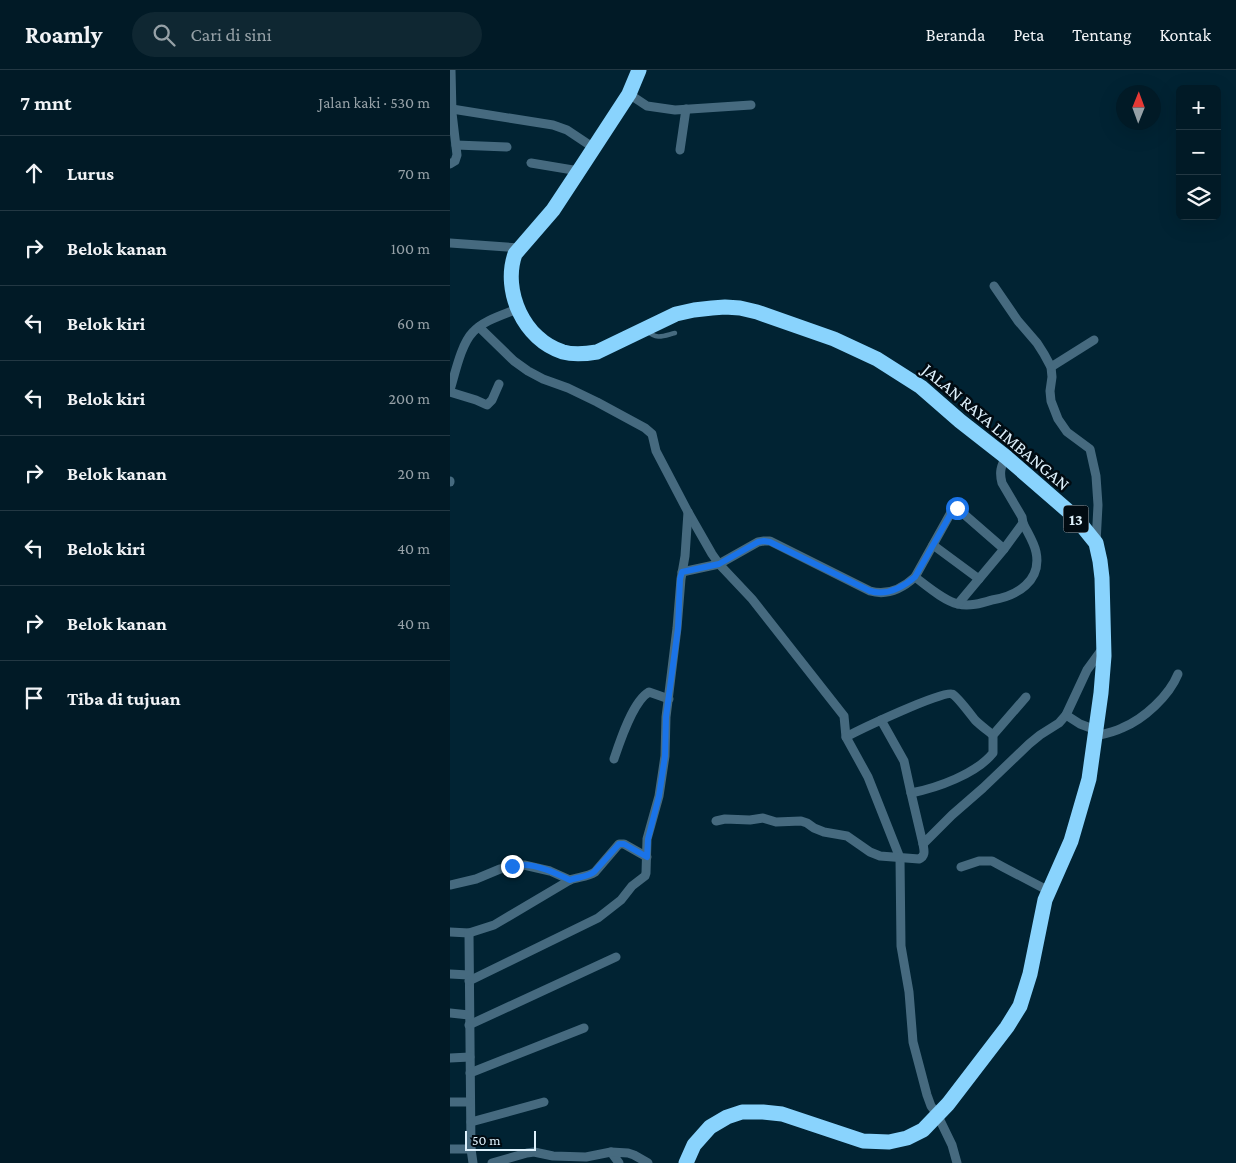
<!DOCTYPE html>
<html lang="id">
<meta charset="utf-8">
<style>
:root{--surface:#011a26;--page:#0f2732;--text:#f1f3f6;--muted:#96a1a7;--line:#233843}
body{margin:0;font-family:"Crimson Pro",serif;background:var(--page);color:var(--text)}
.controls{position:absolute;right:15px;top:15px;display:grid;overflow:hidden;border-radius:8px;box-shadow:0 5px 20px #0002}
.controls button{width:45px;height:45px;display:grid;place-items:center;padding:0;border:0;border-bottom:1px solid var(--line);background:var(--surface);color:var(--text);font:25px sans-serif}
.compass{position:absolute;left:666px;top:15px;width:45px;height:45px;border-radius:50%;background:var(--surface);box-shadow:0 5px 20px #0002;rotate:1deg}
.scale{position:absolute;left:15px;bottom:12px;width:71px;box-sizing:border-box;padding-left:5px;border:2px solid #def1fc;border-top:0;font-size:14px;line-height:18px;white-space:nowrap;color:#def1fc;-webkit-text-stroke:4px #010b12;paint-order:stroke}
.stop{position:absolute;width:15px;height:15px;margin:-11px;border:4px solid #1a73e8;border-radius:50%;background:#fff}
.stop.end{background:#1a73e8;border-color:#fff;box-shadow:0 1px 5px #0008}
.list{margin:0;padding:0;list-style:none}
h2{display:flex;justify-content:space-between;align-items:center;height:65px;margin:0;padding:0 20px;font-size:21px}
h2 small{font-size:16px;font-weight:400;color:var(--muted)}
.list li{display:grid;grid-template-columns:32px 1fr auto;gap:15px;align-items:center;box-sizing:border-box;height:75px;padding:0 20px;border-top:1px solid var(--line)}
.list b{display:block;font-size:19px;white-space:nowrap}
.list em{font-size:16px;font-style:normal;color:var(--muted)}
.icon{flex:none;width:28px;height:28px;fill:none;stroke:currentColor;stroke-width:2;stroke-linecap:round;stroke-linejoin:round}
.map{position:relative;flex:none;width:786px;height:1093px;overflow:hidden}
header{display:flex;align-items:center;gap:30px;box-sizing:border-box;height:70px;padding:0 25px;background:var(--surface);border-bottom:1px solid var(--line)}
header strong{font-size:24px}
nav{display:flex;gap:28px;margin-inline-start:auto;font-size:18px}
.search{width:350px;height:45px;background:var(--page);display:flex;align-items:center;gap:12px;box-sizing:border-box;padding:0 18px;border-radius:28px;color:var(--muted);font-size:19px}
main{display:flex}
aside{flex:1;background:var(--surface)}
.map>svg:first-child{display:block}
</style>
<header>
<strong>Roamly</strong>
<div class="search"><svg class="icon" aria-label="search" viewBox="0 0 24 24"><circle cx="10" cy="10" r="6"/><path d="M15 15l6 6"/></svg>Cari di sini</div>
<nav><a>Beranda</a><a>Peta</a><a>Tentang</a><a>Kontak</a></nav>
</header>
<main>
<aside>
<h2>7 mnt<small>Jalan kaki · 530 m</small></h2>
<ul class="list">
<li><svg class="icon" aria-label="ahead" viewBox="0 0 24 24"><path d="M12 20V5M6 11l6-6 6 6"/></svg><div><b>Lurus</b></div><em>70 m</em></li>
<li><svg class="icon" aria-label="right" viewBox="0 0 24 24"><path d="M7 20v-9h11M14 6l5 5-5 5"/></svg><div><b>Belok kanan</b></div><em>100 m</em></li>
<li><svg class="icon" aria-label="left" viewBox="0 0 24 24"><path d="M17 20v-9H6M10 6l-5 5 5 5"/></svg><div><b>Belok kiri</b></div><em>60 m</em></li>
<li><svg class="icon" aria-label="left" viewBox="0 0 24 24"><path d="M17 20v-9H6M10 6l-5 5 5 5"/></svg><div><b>Belok kiri</b></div><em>200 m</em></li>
<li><svg class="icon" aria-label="right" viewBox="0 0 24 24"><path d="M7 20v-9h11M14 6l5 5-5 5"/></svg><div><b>Belok kanan</b></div><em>20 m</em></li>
<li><svg class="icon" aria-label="left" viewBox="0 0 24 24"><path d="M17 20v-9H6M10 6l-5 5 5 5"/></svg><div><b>Belok kiri</b></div><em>40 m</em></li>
<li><svg class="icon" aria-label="right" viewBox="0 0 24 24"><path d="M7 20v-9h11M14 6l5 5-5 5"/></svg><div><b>Belok kanan</b></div><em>40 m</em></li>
<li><svg class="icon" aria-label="arrive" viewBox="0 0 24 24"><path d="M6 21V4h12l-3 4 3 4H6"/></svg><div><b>Tiba di tujuan</b></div></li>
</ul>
</aside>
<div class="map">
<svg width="786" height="1093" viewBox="0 0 786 1093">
<rect width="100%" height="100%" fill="#012333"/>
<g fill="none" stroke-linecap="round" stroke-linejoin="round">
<path stroke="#466a7f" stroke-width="4.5" d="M 197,261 C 207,270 213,266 225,263"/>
<g stroke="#466a7f" stroke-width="9">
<polyline points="179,24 197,36 225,40 301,35"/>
<polyline points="2,39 103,55 117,60 144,78"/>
<polyline points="6,75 57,77"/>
<polyline points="230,80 236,39"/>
<polyline points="81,93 129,101"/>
<polyline points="0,94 5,91 7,85 2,43 1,0"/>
<polyline points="0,173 69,178"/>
<polyline points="544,216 568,251 587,273 594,284 601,297 602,307 600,321 601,331 608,349 617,362 640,379 646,406 648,435 646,473"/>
<polyline points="29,257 64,291 78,301 93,309 118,318 147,332 195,358 202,364 206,381 238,442 262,484 269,494 302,529 394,646 396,667 418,707 450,788 451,876 459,922 463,972 477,1025 481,1036 487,1044 502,1075 507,1093"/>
<polyline points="601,297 644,270"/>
<path d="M 0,320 C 5,304 11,274 23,262 C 34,250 53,245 67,239"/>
<polyline points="0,322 26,330 37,335 42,330 49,314"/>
<polyline points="0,411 0,412"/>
<polyline points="483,475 529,509"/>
<path d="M 232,502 L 269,494 L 308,472 L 314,471 L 320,471 L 420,521 C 437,526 453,518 465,507 L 504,437 L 507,438 L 554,479"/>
<path d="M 465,507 C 477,516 494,531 508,534 C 519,537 532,533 542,530 C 567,526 592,511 586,482 C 584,472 577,462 573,453"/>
<path d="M 508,534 L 554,479 L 573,453 L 572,447 L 552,413 C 549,402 551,396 556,387"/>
<path d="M 576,627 L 543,665 L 543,683 C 526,704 487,718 461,723 L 473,774 L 502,745 L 533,718 L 579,674 L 590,665 L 609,653 L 616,645 L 637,600 L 653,578"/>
<polyline points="616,645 630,654 646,660"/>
<polyline points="431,650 454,691 461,723"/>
<path d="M 645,666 C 654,664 664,662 672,658 C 694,649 719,626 728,604"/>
<path d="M 396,667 C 409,660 493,620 502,624 C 507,626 521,645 525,650 C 531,656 537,660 543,665"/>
<path d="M 164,689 C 170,671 183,631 199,622 L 219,629"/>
<path d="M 266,751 L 275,749 L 300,750 L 313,748 L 326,752 L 351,751 L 357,753 L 364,758 L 374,762 L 397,766 L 420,782 L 430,786 L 469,789 C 476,786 474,780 473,774"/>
<polyline points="511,797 529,791 542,791 553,797 599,821"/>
<polyline points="0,815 26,809 50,799 74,795 100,801 120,810"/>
<path d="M 0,862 L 19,863 L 44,855 L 120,810 C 128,807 138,807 145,802 L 169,774 L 174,774 L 197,787"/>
<polyline points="19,863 21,1079 23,1093"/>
<polyline points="0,904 19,905"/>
<polyline points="19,911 148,848 171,830 182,816 195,806 196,803 197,769 209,726 215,686 216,647 227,558 231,509 235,486 238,442"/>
<polyline points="0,943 19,945"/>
<polyline points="19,955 166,887"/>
<polyline points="0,988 20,987"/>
<polyline points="20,1003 134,958"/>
<polyline points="0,1032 20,1032"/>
<polyline points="21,1052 94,1032"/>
<polyline points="0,1079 21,1079"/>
<polyline points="161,1082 169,1093"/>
<polyline points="42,1093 77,1083 84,1082 103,1086 136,1087 161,1082 178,1083 184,1085 198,1093"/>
</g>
<path stroke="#89d3fd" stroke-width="15" d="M 189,0 L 179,24 L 132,96 L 103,140 L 65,184 C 52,221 74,270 113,282 C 124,285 135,284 147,282 L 226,244 L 244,240 L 262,238 L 275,237 L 290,238 L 307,242 L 384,269 L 427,289 L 471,317 L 510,351 L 556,387 L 625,447 L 646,473 L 650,491 L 652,508 L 654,586 L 651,623 L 639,709 L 621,771 L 595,830 L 580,904 L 570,936 L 557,957 L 498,1034 L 473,1060 L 457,1068 L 439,1072 L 413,1071 L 332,1044 L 313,1042 L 292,1042 L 277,1047 L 260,1057 L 244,1075 L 236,1093"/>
</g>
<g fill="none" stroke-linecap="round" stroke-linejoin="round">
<path stroke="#1a73e8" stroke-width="6" d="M 62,796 C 66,796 70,795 74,795 C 89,795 107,804 120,810 C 128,807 138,807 144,802 L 169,774 L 174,774 L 197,787 L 198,769 L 209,726 L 215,686 L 216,647 L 228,558 L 230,509 L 232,502 L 269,494 L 308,472 L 314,471 L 320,472 L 420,521 C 437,526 452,518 465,507 L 504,438 L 507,438"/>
</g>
<g text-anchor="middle" stroke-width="5" stroke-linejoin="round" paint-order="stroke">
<rect fill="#010b12" stroke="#9cacb6" stroke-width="1" x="613.5" y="435.5" width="25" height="27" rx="4"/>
<g font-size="16" font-weight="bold" fill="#def1fc">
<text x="626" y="455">13</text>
</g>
<g font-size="18" fill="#def1fc" stroke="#010b12">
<text transform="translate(546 357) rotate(40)" y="6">JALAN RAYA LIMBANGAN</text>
</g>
</g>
</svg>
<div class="controls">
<button>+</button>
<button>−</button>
<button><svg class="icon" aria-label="layers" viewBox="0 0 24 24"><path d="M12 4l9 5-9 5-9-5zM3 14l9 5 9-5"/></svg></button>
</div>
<svg class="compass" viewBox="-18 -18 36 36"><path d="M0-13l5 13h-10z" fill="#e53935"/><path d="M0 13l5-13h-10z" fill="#96a1a7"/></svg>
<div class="scale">50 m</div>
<div class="stop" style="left:507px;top:438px"></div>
<div class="stop end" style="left:62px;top:796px"></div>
</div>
</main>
